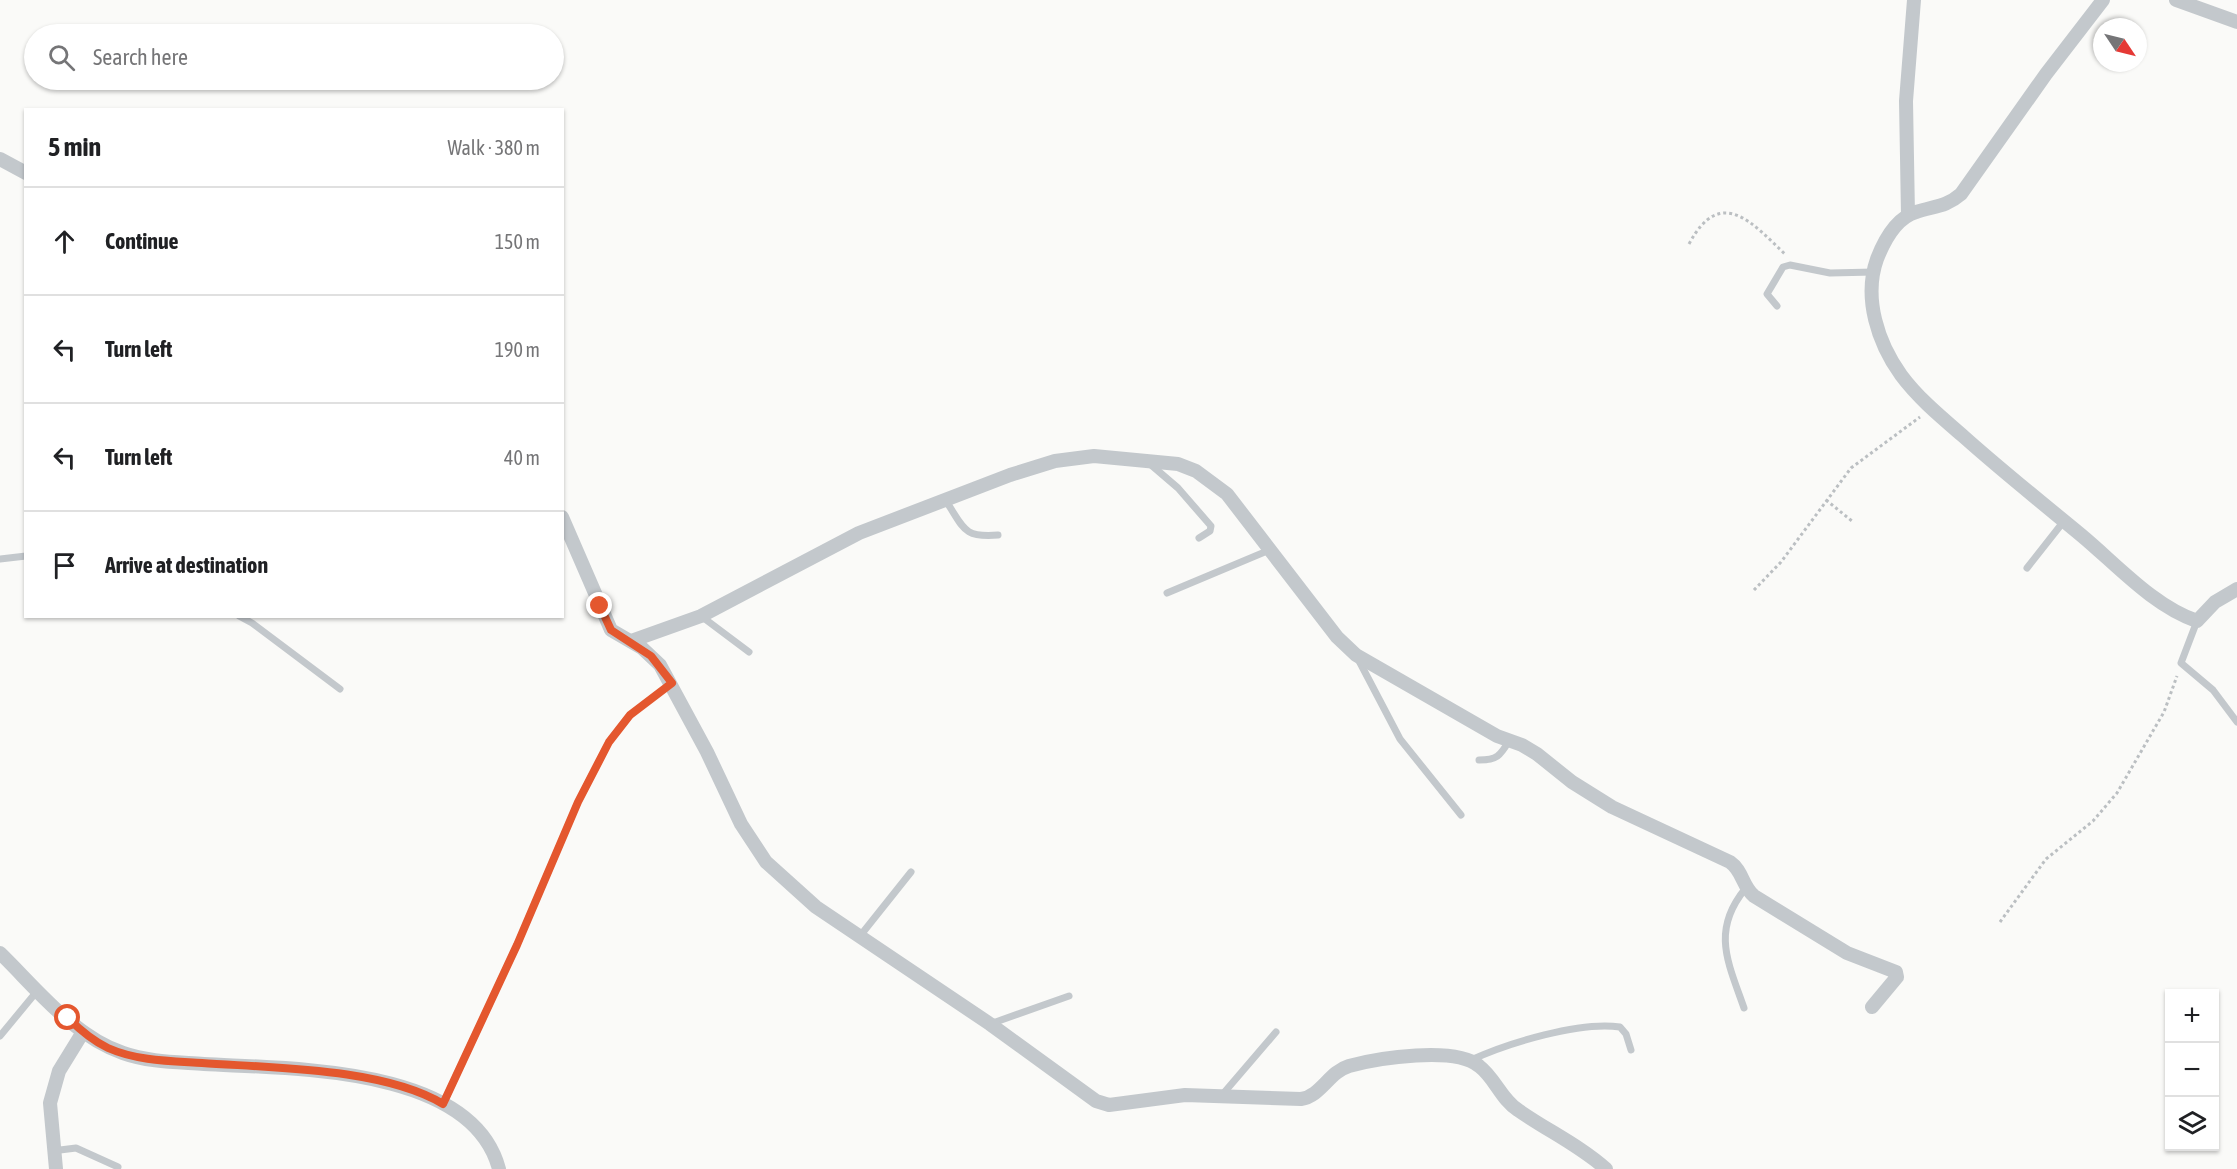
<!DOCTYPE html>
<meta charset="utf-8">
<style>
:root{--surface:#fff;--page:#f6f6f6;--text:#202124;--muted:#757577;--line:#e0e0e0}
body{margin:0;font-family:"Asap Condensed",sans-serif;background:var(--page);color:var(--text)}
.controls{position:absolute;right:18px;bottom:18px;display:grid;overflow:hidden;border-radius:0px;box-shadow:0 2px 4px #0004}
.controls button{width:54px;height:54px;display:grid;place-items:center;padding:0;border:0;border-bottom:2px solid var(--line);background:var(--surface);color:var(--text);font:30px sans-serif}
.compass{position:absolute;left:2093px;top:18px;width:54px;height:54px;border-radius:50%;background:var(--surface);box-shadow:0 2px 4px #0004;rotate:125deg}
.stop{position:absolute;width:18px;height:18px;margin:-14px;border:4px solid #e4572e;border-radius:50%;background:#fff}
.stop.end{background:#e4572e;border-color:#fff;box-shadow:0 2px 6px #0008}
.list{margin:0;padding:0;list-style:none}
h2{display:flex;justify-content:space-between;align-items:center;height:78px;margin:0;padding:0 24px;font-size:26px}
h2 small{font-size:20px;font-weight:400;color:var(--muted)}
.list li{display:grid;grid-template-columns:39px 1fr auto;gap:18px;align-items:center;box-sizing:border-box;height:108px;padding:0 24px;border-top:2px solid var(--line)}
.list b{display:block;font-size:22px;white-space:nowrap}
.list em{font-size:20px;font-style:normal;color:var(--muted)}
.icon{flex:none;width:33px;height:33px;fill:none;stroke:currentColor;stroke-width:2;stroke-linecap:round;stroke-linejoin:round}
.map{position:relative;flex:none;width:2237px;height:1169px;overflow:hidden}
.search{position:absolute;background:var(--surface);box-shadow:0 2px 4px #0004;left:24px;top:24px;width:540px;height:66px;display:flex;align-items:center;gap:15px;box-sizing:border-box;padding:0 21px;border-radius:33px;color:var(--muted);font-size:22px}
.panel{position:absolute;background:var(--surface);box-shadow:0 2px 4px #0004;left:24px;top:108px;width:540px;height:510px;border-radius:0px}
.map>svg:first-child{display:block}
</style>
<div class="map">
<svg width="2237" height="1169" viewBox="0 0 2237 1169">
<rect width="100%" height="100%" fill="#fafaf8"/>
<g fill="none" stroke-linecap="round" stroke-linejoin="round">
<g stroke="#bbbfc2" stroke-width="3" stroke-dasharray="3 3" stroke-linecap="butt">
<path d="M 1689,244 C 1721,184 1753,224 1786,255"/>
<polyline points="1826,500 1852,521"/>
<polyline points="1754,590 1781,562 1851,468 1920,417"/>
<polyline points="2000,922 2046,859 2093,821 2117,793 2164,712 2177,676"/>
</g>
<g stroke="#c3c8cc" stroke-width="7">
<polyline points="1777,306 1767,294 1783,267 1790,265 1830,273 1874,272"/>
<polyline points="1150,464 1178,488 1211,526 1210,531 1199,538"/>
<path d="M 946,501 C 964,528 963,538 998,535"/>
<polyline points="0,559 26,556"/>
<polyline points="2027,568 2064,521"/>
<polyline points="1167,593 1272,549"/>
<polyline points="239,616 252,623 340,689"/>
<polyline points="701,616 749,652"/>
<polyline points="2197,621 2181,663 2213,690 2237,722"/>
<polyline points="1357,657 1400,739 1461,815"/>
<path d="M 1479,760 C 1497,760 1500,756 1509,741"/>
<polyline points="860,936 911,872"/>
<path d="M 1744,1008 C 1728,962 1711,931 1745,889"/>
<polyline points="990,1024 1069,996"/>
<polyline points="0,1036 38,990"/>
<path d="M 1471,1060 C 1508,1043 1580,1021 1620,1027 L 1626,1034 L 1631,1050"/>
<polyline points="1222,1095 1276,1032"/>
<polyline points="443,1104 517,945 578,802 609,742 630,715 672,683"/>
<polyline points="52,1151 76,1148 118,1167"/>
</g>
<g stroke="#c3c8cc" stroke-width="14">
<path d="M 2103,0 L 2046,74 L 1961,194 C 1946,207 1934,206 1916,212 C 1896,218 1884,241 1877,259 C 1863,298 1878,343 1901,375 C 1918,398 1941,417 1963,436 C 2001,470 2041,502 2081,535 C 2116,564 2153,606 2197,621 L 2215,602 L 2237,589"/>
<polyline points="2176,0 2237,22"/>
<polyline points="0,159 26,173"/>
<polyline points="1908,215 1906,101 1914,0"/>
<path d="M 562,517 L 611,630 L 642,648 L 660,665 L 707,752 L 741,824 L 766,862 L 816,907 L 990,1024 L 1096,1101 L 1109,1105 L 1185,1095 L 1301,1099 C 1321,1096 1329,1072 1349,1066 C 1378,1058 1455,1046 1479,1066 C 1495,1078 1501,1099 1518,1110 C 1548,1131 1579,1145 1606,1169"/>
<path d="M 631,641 L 701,616 L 859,533 L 1010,475 L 1055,461 L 1094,456 L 1178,464 L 1196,471 L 1227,494 L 1337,637 L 1356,655 L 1497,736 L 1522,745 L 1537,754 L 1572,782 L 1612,807 L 1730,862 C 1743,871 1742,886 1754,896 L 1847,953 L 1896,972 L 1897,977 L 1872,1007"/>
<path d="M 0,953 C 36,988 73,1036 123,1053 C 148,1062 178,1062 204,1064 C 289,1069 472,1065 499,1169"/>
<polyline points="56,1169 50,1103 59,1071 83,1032"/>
</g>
</g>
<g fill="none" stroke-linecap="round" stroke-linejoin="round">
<path stroke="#e4572e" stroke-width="8" d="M 68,1018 C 80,1030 93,1041 108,1048 C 137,1061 171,1061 202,1063 C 273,1068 383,1068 443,1104 L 517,945 L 578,802 L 609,742 L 630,715 L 672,683 L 651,656 L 611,630 L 600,606"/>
</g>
</svg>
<div class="controls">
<button>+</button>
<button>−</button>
<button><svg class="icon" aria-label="layers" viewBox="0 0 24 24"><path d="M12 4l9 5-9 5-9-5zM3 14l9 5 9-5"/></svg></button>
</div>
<svg class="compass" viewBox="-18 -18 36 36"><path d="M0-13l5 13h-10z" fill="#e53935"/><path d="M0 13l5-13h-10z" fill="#757577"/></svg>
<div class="stop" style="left:68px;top:1018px"></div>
<div class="stop end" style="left:600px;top:606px"></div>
<div class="search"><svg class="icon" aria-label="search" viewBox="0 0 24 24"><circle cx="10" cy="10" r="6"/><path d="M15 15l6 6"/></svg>Search here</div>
<section class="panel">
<h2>5 min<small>Walk · 380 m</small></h2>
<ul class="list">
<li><svg class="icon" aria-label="ahead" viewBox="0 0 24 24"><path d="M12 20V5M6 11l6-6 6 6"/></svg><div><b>Continue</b></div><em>150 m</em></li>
<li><svg class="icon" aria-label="left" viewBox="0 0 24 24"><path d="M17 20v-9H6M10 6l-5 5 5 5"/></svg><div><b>Turn left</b></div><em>190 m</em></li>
<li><svg class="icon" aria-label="left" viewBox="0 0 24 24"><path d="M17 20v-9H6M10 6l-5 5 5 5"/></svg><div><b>Turn left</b></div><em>40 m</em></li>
<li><svg class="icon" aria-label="arrive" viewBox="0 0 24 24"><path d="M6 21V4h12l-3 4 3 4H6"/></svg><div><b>Arrive at destination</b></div></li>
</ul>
</section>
</div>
